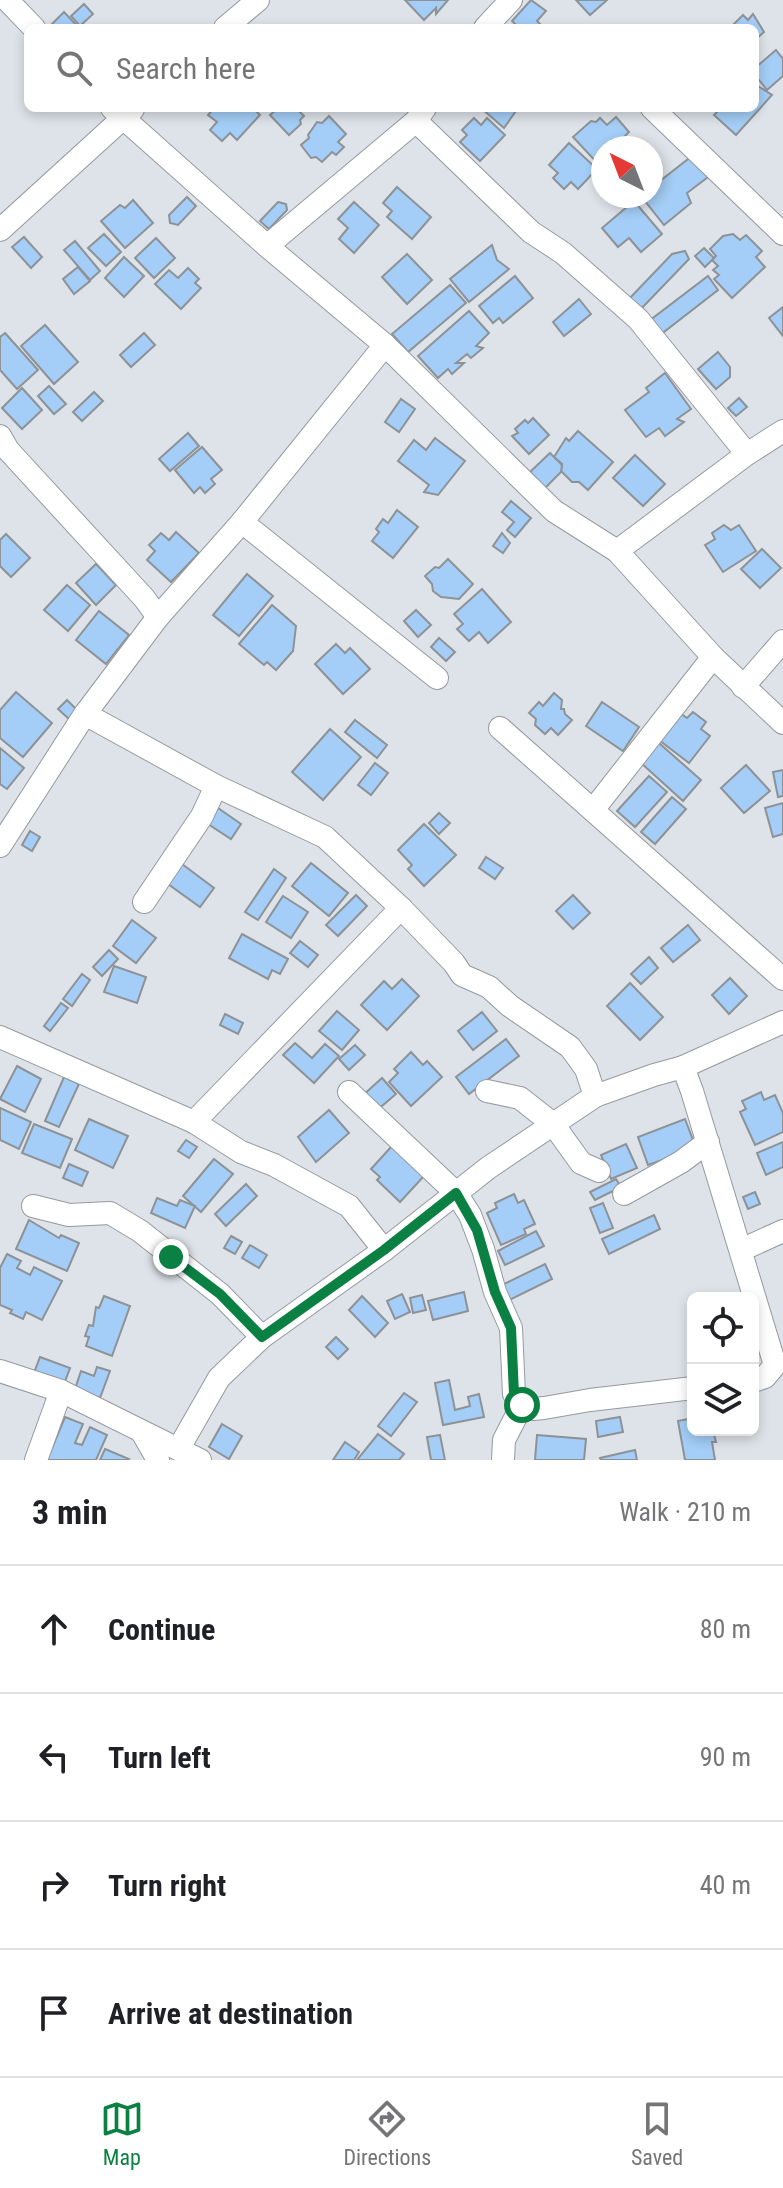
<!DOCTYPE html>
<meta charset="utf-8">
<style>
:root{--surface:#fff;--page:#f2f2f2;--text:#202124;--muted:#757577;--line:#e0e0e0;--accent:#0b8043}
body{margin:0;font-family:"Roboto Condensed",sans-serif;background:var(--page);color:var(--text)}
.controls{position:absolute;right:24px;bottom:24px;display:grid;overflow:hidden;border-radius:12px;box-shadow:0 4px 12px #0003}
.controls button{width:72px;height:72px;display:grid;place-items:center;padding:0;border:0;border-bottom:2px solid var(--line);background:var(--surface);color:var(--text);font:40px sans-serif}
.compass{position:absolute;left:591px;top:136px;width:72px;height:72px;border-radius:50%;background:var(--surface);box-shadow:0 4px 12px #0003;rotate:318deg}
.stop{position:absolute;width:24px;height:24px;margin:-18px;border:6px solid #0b8043;border-radius:50%;background:#fff}
.stop.end{background:#0b8043;border-color:#fff;box-shadow:0 2px 8px #0008}
.list{margin:0;padding:0;list-style:none}
h2{display:flex;justify-content:space-between;align-items:center;height:104px;margin:0;padding:0 32px;font-size:34px}
h2 small{font-size:26px;font-weight:400;color:var(--muted)}
.list li{display:grid;grid-template-columns:52px 1fr auto;gap:24px;align-items:center;box-sizing:border-box;height:128px;padding:0 32px;border-top:2px solid var(--line)}
.list b{display:block;font-size:30px;white-space:nowrap}
.list em{font-size:26px;font-style:normal;color:var(--muted)}
.icon{flex:none;width:44px;height:44px;fill:none;stroke:currentColor;stroke-width:2;stroke-linecap:round;stroke-linejoin:round}
.map{position:relative;flex:none;width:783px;height:1460px;overflow:hidden}
.search{position:absolute;background:var(--surface);box-shadow:0 4px 12px #0003;left:24px;right:24px;top:24px;height:88px;display:flex;align-items:center;gap:20px;box-sizing:border-box;padding:0 28px;border-radius:12px;color:var(--muted);font-size:30px}
.sheet{height:616px;background:var(--surface)}
nav{display:flex;justify-content:space-around;align-items:center;box-sizing:border-box;height:112px;border-top:2px solid var(--line);background:var(--surface);font-size:22px;color:var(--muted)}
nav a{display:grid;justify-items:center;gap:4px}
nav .on{color:var(--accent)}
.map>svg:first-child{display:block}
</style>
<div class="map">
<svg width="783" height="1460" viewBox="0 0 783 1460">
<rect width="100%" height="100%" fill="#dee3e9"/>
<g fill="#a4cef7" stroke="#8d9297" stroke-width="2">
<polygon points="405,0 448,0 436,14 436,8 424,20"/>
<polygon points="531,0 546,11 537,21 544,28 519,28 512,21"/>
<polygon points="576,0 607,0 590,15"/>
<polygon points="84,4 93,14 80,26 71,16"/>
<polygon points="64,12 79,28 54,28 51,25"/>
<polygon points="753,14 764,32 755,40 755,28 730,28 743,15 748,20"/>
<polygon points="776,50 783,59 783,76 767,90 755,75 755,68"/>
<polygon points="755,84 772,95 736,135 714,115 721,108 755,108"/>
<polygon points="214,108 253,108 260,115 237,140 230,133 222,141 210,130 217,122 208,115"/>
<polygon points="278,108 296,108 304,116 300,120 301,124 289,135 270,115"/>
<polygon points="481,108 518,108 504,128"/>
<polygon points="329,116 346,134 338,142 344,147 336,155 332,152 322,162 316,157 311,158 301,145 309,138 308,135 317,122 322,123"/>
<polygon points="616,117 629,132 623,138 628,143 624,148 603,148 602,168 573,137 591,121 596,122 600,118 607,125"/>
<polygon points="474,118 481,125 487,118 505,135 480,161 460,142 467,135 462,130"/>
<polygon points="569,143 597,169 578,189 571,182 564,189 553,178 558,173 549,165"/>
<polygon points="692,156 708,177 687,193 691,203 664,225 641,196 651,196 651,188"/>
<polygon points="397,187 431,217 412,239 387,217 392,211 383,203"/>
<polygon points="187,197 196,206 178,225 170,223 169,215"/>
<polygon points="133,200 153,223 125,248 101,221 120,205 125,208"/>
<polygon points="634,201 662,234 641,252 629,238 618,247 602,228"/>
<polygon points="278,202 286,204 287,210 269,229 260,221"/>
<polygon points="354,202 379,225 354,253 339,239 348,228 338,219"/>
<polygon points="104,234 121,252 106,266 88,248"/>
<polygon points="733,234 740,240 746,235 762,251 756,257 765,267 732,298 714,279 719,275 713,270 718,266 712,260 716,256 710,249 723,236"/>
<polygon points="24,237 42,257 31,268 12,247"/>
<polygon points="156,238 175,258 154,278 135,258"/>
<polygon points="75,241 100,271 90,280 64,250"/>
<polygon points="492,245 497,260 509,269 469,302 450,279"/>
<polygon points="704,248 714,258 705,267 695,256"/>
<polygon points="685,251 689,259 639,311 628,300 672,254"/>
<polygon points="407,254 432,280 407,304 382,277"/>
<polygon points="124,257 144,276 124,297 105,278"/>
<polygon points="78,267 90,281 74,294 63,279"/>
<polygon points="188,268 199,279 195,283 201,288 181,309 155,284 169,270 178,278"/>
<polygon points="515,276 533,298 503,323 499,318 493,323 479,306"/>
<polygon points="708,276 718,290 660,335 649,321"/>
<polygon points="450,285 466,303 408,352 392,334"/>
<polygon points="579,299 591,314 564,336 553,322"/>
<polygon points="783,307 783,336 769,318"/>
<polygon points="469,311 489,333 476,346 483,348 471,358 467,354 456,363 464,363 452,374 448,369 438,378 418,356"/>
<polygon points="45,325 78,362 54,384 21,346"/>
<polygon points="5,333 38,370 17,389 0,370 0,337"/>
<polygon points="144,333 155,345 131,367 120,355"/>
<polygon points="718,352 730,367 730,377 716,389 698,369"/>
<polygon points="665,373 691,409 677,419 684,422 665,436 659,428 646,437 625,410 649,392 646,388"/>
<polygon points="49,386 66,404 54,414 38,396"/>
<polygon points="22,388 42,410 22,429 2,408"/>
<polygon points="94,392 103,401 82,421 73,412"/>
<polygon points="739,398 747,407 736,416 728,408"/>
<polygon points="401,399 415,409 399,432 385,422"/>
<polygon points="533,418 549,435 529,454 512,436 518,433 515,429 525,420 528,423"/>
<polygon points="578,431 613,462 588,490 579,482 572,482 561,471 562,464 554,457 566,438 569,441"/>
<polygon points="188,433 199,446 170,471 159,459"/>
<polygon points="435,438 465,461 438,495 424,492 429,485 398,461 414,440 426,450"/>
<polygon points="202,447 222,470 211,479 215,484 205,493 200,487 194,493 175,470"/>
<polygon points="550,453 562,465 561,472 545,488 530,472"/>
<polygon points="635,455 665,484 643,506 613,478"/>
<polygon points="511,501 531,518 515,537 507,530 514,522 502,512"/>
<polygon points="397,510 418,527 393,558 372,541 379,532 376,529 383,519 388,523"/>
<polygon points="724,525 731,530 739,525 756,551 723,572 705,545 715,539 712,533"/>
<polygon points="176,532 199,553 171,582 147,560 155,551 149,545 161,533 169,540"/>
<polygon points="502,533 510,543 503,553 493,546"/>
<polygon points="6,534 30,558 11,577 0,566 0,540"/>
<polygon points="762,549 781,568 760,588 741,569"/>
<polygon points="448,559 473,584 459,599 441,597 433,591 432,584 425,576 435,567 439,568"/>
<polygon points="96,564 116,585 96,605 76,583"/>
<polygon points="247,574 273,596 239,636 213,615"/>
<polygon points="67,585 90,605 68,631 44,610"/>
<polygon points="482,589 511,622 488,643 479,632 469,641 457,629 463,624 454,614"/>
<polygon points="272,605 296,626 293,651 276,670 267,662 264,665 239,644"/>
<polygon points="416,610 431,625 418,637 404,621"/>
<polygon points="99,611 129,635 106,664 76,640"/>
<polygon points="439,638 455,652 446,661 431,647"/>
<polygon points="336,644 345,653 350,648 370,669 343,694 315,664"/>
<polygon points="16,692 52,723 23,757 0,738 0,710"/>
<polygon points="554,693 562,700 561,709 564,709 565,714 572,720 558,735 551,728 545,734 535,725 536,719 529,713 539,702 543,706"/>
<polygon points="67,700 77,710 69,719 58,709"/>
<polygon points="602,702 639,727 623,751 586,726"/>
<polygon points="693,712 706,722 701,729 710,736 689,763 659,740 680,713 687,718"/>
<polygon points="355,720 387,745 377,758 345,732"/>
<polygon points="330,729 361,757 323,800 292,772"/>
<polygon points="659,743 701,780 683,801 641,763"/>
<polygon points="0,748 24,768 7,789 0,784"/>
<polygon points="375,763 388,773 371,795 358,785"/>
<polygon points="746,765 770,791 744,813 721,788"/>
<polygon points="783,770 783,796 778,797 773,772"/>
<polygon points="649,776 667,792 635,827 617,811"/>
<polygon points="672,797 686,809 655,844 641,832"/>
<polygon points="783,803 783,834 773,837 765,808"/>
<polygon points="218,808 241,824 231,839 208,824"/>
<polygon points="439,813 450,823 439,834 429,823"/>
<polygon points="424,824 456,855 424,886 408,869 412,865 398,850"/>
<polygon points="30,831 40,837 32,851 22,845"/>
<polygon points="486,857 503,868 495,879 479,868"/>
<polygon points="311,863 348,893 329,916 292,886"/>
<polygon points="182,864 214,888 200,907 168,884"/>
<polygon points="274,869 286,878 258,920 245,912"/>
<polygon points="356,895 367,906 338,936 326,925"/>
<polygon points="573,895 590,913 573,929 556,911"/>
<polygon points="283,896 308,912 291,938 266,922"/>
<polygon points="132,920 156,938 136,963 113,946"/>
<polygon points="688,925 700,940 673,962 661,948"/>
<polygon points="242,934 288,959 280,974 272,970 268,979 229,958"/>
<polygon points="300,941 318,955 308,967 290,953"/>
<polygon points="109,950 118,959 102,976 93,967"/>
<polygon points="649,957 658,968 641,984 631,974"/>
<polygon points="114,966 146,977 137,1003 104,992"/>
<polygon points="82,974 90,980 72,1006 63,999"/>
<polygon points="730,978 747,996 729,1014 712,995"/>
<polygon points="402,979 419,996 387,1030 361,1005 384,981 392,989"/>
<polygon points="630,983 663,1017 640,1040 607,1006"/>
<polygon points="61,1003 68,1008 50,1031 44,1026"/>
<polygon points="337,1011 359,1030 342,1050 319,1031"/>
<polygon points="482,1012 497,1031 473,1050 458,1031"/>
<polygon points="225,1014 243,1023 238,1034 220,1025"/>
<polygon points="506,1039 519,1056 469,1094 456,1077"/>
<polygon points="295,1043 312,1058 325,1044 339,1056 314,1083 283,1055"/>
<polygon points="355,1045 365,1055 349,1070 339,1059"/>
<polygon points="411,1052 423,1065 427,1061 442,1077 411,1106 389,1082 398,1073 394,1069"/>
<polygon points="17,1066 41,1079 25,1112 0,1099"/>
<polygon points="64,1077 79,1084 59,1127 45,1121"/>
<polygon points="382,1078 396,1094 375,1112 362,1096"/>
<polygon points="761,1092 764,1100 775,1095 783,1113 783,1132 755,1145 740,1112 746,1109 742,1101"/>
<polygon points="0,1108 31,1122 19,1149 0,1140"/>
<polygon points="329,1110 349,1133 316,1162 298,1137"/>
<polygon points="89,1119 128,1136 113,1168 75,1150"/>
<polygon points="685,1119 696,1148 648,1165 638,1137"/>
<polygon points="34,1124 72,1139 60,1168 22,1153"/>
<polygon points="186,1140 197,1147 189,1158 178,1151"/>
<polygon points="783,1142 783,1167 766,1175 757,1153"/>
<polygon points="626,1144 637,1168 611,1179 601,1155"/>
<polygon points="392,1146 424,1176 400,1202 377,1180 380,1177 371,1169"/>
<polygon points="214,1159 233,1174 201,1212 183,1196"/>
<polygon points="69,1164 88,1172 82,1186 63,1178"/>
<polygon points="616,1179 621,1187 595,1200 590,1192"/>
<polygon points="246,1184 257,1196 226,1226 215,1214"/>
<polygon points="755,1192 760,1204 748,1209 743,1197"/>
<polygon points="514,1194 518,1203 524,1200 535,1224 524,1229 526,1234 501,1245 487,1213 497,1208 495,1203"/>
<polygon points="157,1198 177,1206 180,1200 195,1206 185,1228 151,1213"/>
<polygon points="603,1203 613,1228 600,1233 590,1208"/>
<polygon points="654,1215 660,1229 609,1254 602,1239"/>
<polygon points="29,1220 59,1238 61,1235 79,1243 67,1271 16,1249"/>
<polygon points="536,1231 544,1246 505,1265 498,1251"/>
<polygon points="231,1236 242,1242 235,1254 224,1248"/>
<polygon points="250,1245 267,1255 259,1268 242,1258"/>
<polygon points="7,1254 21,1261 17,1268 30,1275 34,1267 62,1281 42,1320 26,1312 23,1319 10,1313 12,1310 0,1305 0,1268"/>
<polygon points="545,1264 552,1279 503,1303 496,1288"/>
<polygon points="464,1292 468,1311 433,1320 428,1301"/>
<polygon points="402,1294 410,1312 395,1319 387,1301"/>
<polygon points="422,1295 426,1310 413,1313 410,1298"/>
<polygon points="104,1296 130,1306 112,1356 86,1346 89,1337 85,1336 89,1325 93,1326 96,1307 99,1308"/>
<polygon points="362,1296 388,1323 375,1337 349,1310"/>
<polygon points="336,1337 348,1349 338,1359 326,1347"/>
<polygon points="40,1357 70,1368 64,1384 34,1373"/>
<polygon points="97,1367 110,1371 100,1398 75,1389 81,1371 94,1376"/>
<polygon points="449,1380 455,1410 470,1406 468,1397 479,1394 484,1417 443,1425 435,1383"/>
<polygon points="404,1393 417,1402 391,1436 378,1426"/>
<polygon points="65,1417 83,1424 75,1443 82,1445 90,1427 107,1435 96,1460 47,1460"/>
<polygon points="620,1417 623,1432 598,1437 596,1421"/>
<polygon points="693,1418 693,1430 713,1430 716,1442 712,1442 715,1460 685,1460 678,1421"/>
<polygon points="222,1424 242,1436 229,1459 209,1447"/>
<polygon points="378,1434 404,1454 399,1460 357,1460"/>
<polygon points="440,1435 445,1460 431,1460 427,1437"/>
<polygon points="537,1435 586,1439 584,1460 535,1460"/>
<polygon points="345,1442 359,1452 354,1460 333,1460"/>
<polygon points="105,1449 129,1459 128,1460 100,1460"/>
<polygon points="635,1450 637,1460 601,1460 600,1458"/>
</g>
<g fill="none" stroke-linecap="round" stroke-linejoin="round">
<defs>
<g id="minor">
<polyline points="7,0 34,28"/>
<polyline points="225,28 258,0"/>
<polyline points="485,28 511,0"/>
<polyline points="112,108 267,246 385,345 554,511 617,551 713,657 783,723"/>
<polyline points="652,108 783,234"/>
<polyline points="416,121 531,232 563,253 638,319 747,454"/>
<polyline points="0,230 133,109"/>
<polyline points="267,246 416,121 425,108"/>
<polyline points="0,436 8,450 144,598 158,617"/>
<polyline points="242,522 437,678"/>
<polyline points="617,551 747,454 783,431"/>
<polyline points="743,687 783,641"/>
<polyline points="85,714 216,786 325,837 401,908 454,963 462,975 489,987 510,1006 570,1047 586,1069 595,1096"/>
<polyline points="500,728 783,979"/>
<polyline points="593,810 713,657"/>
<polyline points="0,846 85,714 158,617 242,522 385,345"/>
<polyline points="144,902 202,816 216,786"/>
<polyline points="0,1037 194,1122 241,1152 274,1165 349,1206 384,1250 488,1168 595,1096 654,1075 683,1067 783,1022"/>
<polyline points="683,1067 692,1091 775,1365 765,1377 753,1381"/>
<polyline points="487,1091 520,1098 553,1124 581,1163 599,1171"/>
<polyline points="349,1092 456,1193 470,1215 483,1249 495,1292 511,1328 514,1394 522,1405 533,1409 544,1408 590,1400 693,1388"/>
<polyline points="194,1122 401,908"/>
<polyline points="624,1194 681,1162 708,1142"/>
<polyline points="33,1206 69,1215 110,1213 140,1231 220,1294 262,1337"/>
<polyline points="741,1250 783,1231"/>
<polyline points="0,1371 61,1391 200,1460"/>
<polyline points="142,1432 158,1460"/>
<polyline points="179,1448 219,1378 262,1337 384,1250"/>
<polyline points="36,1460 61,1391"/>
<polyline points="503,1460 504,1440 522,1405"/>
</g>
</defs>
<use href="#minor" stroke="#959a9f" stroke-width="24"/>
<use href="#minor" stroke="#fff" stroke-width="22"/>
</g>
<g fill="none" stroke-linecap="round" stroke-linejoin="round">
<polyline stroke="#0b8043" stroke-width="10" points="171,1257 220,1294 262,1337 384,1250 456,1193 477,1230 495,1292 511,1328 514,1394 522,1405"/>
</g>
</svg>
<div class="controls">
<button><svg class="icon" aria-label="locate" viewBox="0 0 24 24"><circle cx="12" cy="12" r="6"/><path d="M12 2v4M12 18v4M2 12h4M18 12h4"/></svg></button>
<button><svg class="icon" aria-label="layers" viewBox="0 0 24 24"><path d="M12 4l9 5-9 5-9-5zM3 14l9 5 9-5"/></svg></button>
</div>
<svg class="compass" viewBox="-18 -18 36 36"><path d="M0-13l5 13h-10z" fill="#e53935"/><path d="M0 13l5-13h-10z" fill="#757577"/></svg>
<div class="stop" style="left:522px;top:1405px"></div>
<div class="stop end" style="left:171px;top:1257px"></div>
<div class="search"><svg class="icon" aria-label="search" viewBox="0 0 24 24"><circle cx="10" cy="10" r="6"/><path d="M15 15l6 6"/></svg>Search here</div>
</div>
<section class="sheet">
<h2>3 min<small>Walk · 210 m</small></h2>
<ul class="list">
<li><svg class="icon" aria-label="ahead" viewBox="0 0 24 24"><path d="M12 20V5M6 11l6-6 6 6"/></svg><div><b>Continue</b></div><em>80 m</em></li>
<li><svg class="icon" aria-label="left" viewBox="0 0 24 24"><path d="M17 20v-9H6M10 6l-5 5 5 5"/></svg><div><b>Turn left</b></div><em>90 m</em></li>
<li><svg class="icon" aria-label="right" viewBox="0 0 24 24"><path d="M7 20v-9h11M14 6l5 5-5 5"/></svg><div><b>Turn right</b></div><em>40 m</em></li>
<li><svg class="icon" aria-label="arrive" viewBox="0 0 24 24"><path d="M6 21V4h12l-3 4 3 4H6"/></svg><div><b>Arrive at destination</b></div></li>
</ul>
</section>
<nav>
<a class="on"><svg class="icon" aria-label="map" viewBox="0 0 24 24"><path d="M3 6l6-2 6 2 6-2v14l-6 2-6-2-6 2zM9 4v14M15 6v14"/></svg>Map</a>
<a><svg class="icon" aria-label="directions" viewBox="0 0 24 24"><path d="M12 3l9 9-9 9-9-9zM9 14v-3h6M13 9l2 2-2 2"/></svg>Directions</a>
<a><svg class="icon" aria-label="saved" viewBox="0 0 24 24"><path d="M7 4h10v16l-5-4-5 4z"/></svg>Saved</a>
</nav>
